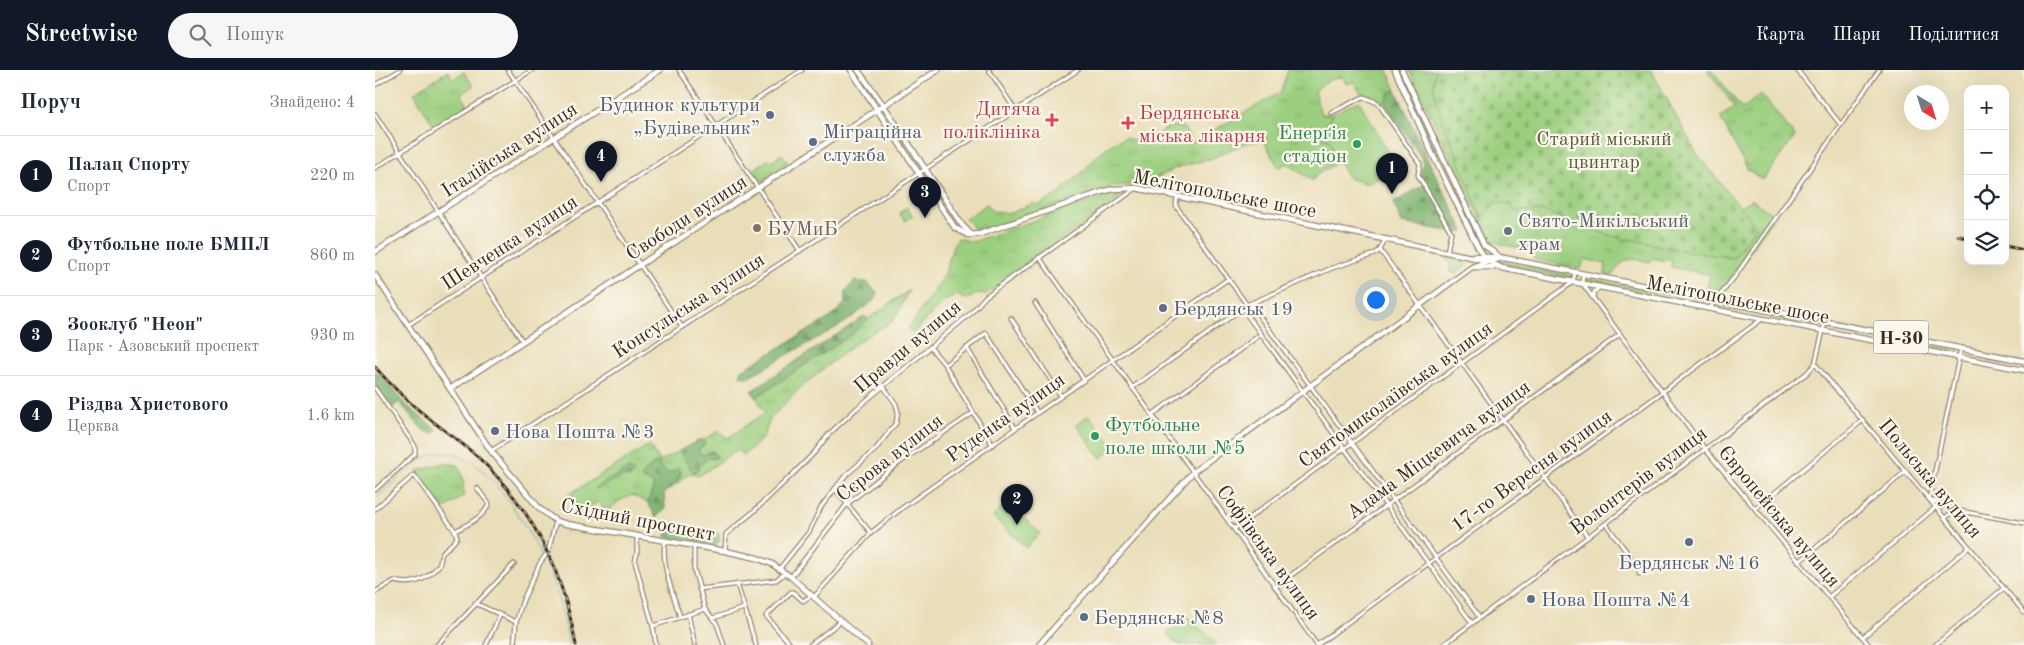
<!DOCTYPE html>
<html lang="uk">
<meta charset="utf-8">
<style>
:root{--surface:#fff;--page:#f6f6f7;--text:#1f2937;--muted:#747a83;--line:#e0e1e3;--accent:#111827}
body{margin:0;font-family:"Old Standard TT",serif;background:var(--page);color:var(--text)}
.controls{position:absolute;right:15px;top:15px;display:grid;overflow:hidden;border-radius:10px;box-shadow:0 5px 20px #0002}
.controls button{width:45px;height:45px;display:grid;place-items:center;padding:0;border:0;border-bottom:1px solid var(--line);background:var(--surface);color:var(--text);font:25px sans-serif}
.compass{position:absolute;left:1529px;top:15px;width:45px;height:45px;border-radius:50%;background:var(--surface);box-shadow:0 5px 20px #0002;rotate:142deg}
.you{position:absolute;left:1000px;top:229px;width:18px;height:18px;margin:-12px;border:4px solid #fff;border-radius:50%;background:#1a73e8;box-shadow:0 0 0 8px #1a73e833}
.badge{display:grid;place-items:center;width:32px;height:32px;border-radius:50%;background:var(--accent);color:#fff;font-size:16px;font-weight:700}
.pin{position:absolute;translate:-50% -41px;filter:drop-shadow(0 1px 2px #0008)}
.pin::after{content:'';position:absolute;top:26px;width:18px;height:15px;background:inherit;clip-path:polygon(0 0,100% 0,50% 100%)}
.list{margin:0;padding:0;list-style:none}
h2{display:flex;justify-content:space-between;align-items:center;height:65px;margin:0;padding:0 20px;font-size:21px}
h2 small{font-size:16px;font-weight:400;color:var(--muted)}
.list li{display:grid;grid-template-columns:32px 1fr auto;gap:15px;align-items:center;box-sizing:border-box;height:80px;padding:0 20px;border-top:1px solid var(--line)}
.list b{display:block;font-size:19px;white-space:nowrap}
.list p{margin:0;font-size:16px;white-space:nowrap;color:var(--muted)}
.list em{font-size:16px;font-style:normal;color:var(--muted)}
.icon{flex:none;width:28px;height:28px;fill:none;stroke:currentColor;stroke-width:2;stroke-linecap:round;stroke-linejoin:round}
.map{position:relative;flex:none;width:1649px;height:575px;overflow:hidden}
header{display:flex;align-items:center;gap:30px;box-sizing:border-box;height:70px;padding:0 25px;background:var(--accent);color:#fff}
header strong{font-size:24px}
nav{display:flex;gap:28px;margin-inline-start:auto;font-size:18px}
.search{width:350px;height:45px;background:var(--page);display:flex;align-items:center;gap:12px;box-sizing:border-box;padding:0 18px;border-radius:28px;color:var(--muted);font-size:19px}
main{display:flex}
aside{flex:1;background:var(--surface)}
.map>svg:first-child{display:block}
</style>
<header>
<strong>Streetwise</strong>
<div class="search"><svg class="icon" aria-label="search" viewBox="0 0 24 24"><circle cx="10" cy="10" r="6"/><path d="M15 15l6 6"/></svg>Пошук</div>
<nav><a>Карта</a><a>Шари</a><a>Поділитися</a></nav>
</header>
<main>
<aside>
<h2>Поруч<small>Знайдено: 4</small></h2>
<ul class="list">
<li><span class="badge">1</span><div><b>Палац Спорту</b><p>Спорт</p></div><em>220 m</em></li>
<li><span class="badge">2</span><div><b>Футбольне поле БМПЛ</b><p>Спорт</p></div><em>860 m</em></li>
<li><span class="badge">3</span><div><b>Зооклуб &quot;Неон&quot;</b><p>Парк · Азовський проспект</p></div><em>930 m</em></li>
<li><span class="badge">4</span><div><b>Різдва Христового</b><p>Церква</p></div><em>1.6 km</em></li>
</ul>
</aside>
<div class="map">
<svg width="1649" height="575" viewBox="0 0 1649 575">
<defs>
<pattern id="grass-tufts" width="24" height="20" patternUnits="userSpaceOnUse" patternTransform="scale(1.25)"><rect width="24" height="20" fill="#9bcf7f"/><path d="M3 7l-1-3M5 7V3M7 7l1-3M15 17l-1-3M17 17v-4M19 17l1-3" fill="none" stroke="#86b26d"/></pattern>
<pattern id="forest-firs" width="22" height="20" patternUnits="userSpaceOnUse" patternTransform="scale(1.25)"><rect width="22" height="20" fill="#7cb26e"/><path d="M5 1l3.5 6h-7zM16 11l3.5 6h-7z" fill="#67915a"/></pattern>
<pattern id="cemetery-stones" width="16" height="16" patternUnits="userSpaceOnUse" patternTransform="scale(1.25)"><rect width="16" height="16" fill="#9bcf7f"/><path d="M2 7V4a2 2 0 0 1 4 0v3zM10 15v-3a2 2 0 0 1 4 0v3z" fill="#86b26d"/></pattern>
</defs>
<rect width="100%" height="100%" fill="#fbf7ec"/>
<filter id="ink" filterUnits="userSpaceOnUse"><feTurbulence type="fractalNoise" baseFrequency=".02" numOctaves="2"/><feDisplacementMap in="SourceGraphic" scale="10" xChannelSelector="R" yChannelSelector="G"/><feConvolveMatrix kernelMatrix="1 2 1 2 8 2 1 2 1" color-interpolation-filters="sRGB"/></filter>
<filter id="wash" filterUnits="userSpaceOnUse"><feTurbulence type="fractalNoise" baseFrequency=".0096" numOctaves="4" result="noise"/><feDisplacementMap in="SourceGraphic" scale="20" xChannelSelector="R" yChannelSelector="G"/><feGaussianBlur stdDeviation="1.12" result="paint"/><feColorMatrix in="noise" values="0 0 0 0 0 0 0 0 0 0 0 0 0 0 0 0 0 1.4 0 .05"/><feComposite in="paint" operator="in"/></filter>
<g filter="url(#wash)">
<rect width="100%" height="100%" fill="#e9deb9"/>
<g fill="url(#grass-tufts)" stroke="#6b7c4e">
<path d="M 913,0 L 1012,0 L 1021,20 L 1015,22 L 1009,33 L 997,25 L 986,24 L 979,12 L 971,14 L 968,7 L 954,10 L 939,22 L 946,44 L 957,44 L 948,66 L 952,67 L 958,79 L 954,81 L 961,93 L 942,105 L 937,111 L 912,93 L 904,98 L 888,70 L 868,74 L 835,89 L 801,98 L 773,112 L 773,117 L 785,121 L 754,115 L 737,116 L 613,159 L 600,159 L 590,149 L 612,134 L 617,141 L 636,143 L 659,133 L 662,136 L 689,121 L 688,118 C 703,108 714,95 726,82 C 732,76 743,71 750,67 L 766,74 L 795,56 L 808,57 L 818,72 L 906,22 Z"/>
<polygon points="1022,0 1024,0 1061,81 1107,173 1105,174 1059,82"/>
<path d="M 1034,0 L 1061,0 L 1058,17 L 1067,48 L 1107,149 L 1120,132 L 1134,134 L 1139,141 L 1170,141 L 1202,155 L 1254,169 L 1294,178 L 1358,188 L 1381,158 L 1364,138 L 1376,129 L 1400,146 L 1356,209 C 1347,216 1338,224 1326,225 L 1324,222 L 1329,217 L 1332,218 L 1335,205 L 1296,197 L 1297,190 L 1292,189 L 1291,191 L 1277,188 L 1275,192 C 1253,187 1249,188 1236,207 L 1230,204 L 1231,194 L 1209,189 L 1206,199 L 1158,189 L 1157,180 L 1129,175 L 1117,170 L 1109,154 L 1107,154 Z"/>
<polygon points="1332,0 1337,0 1367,39 1386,24 1420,66 1388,110 1373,100 1345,47 1360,37"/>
<polygon points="73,1 78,9 89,2 98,16 86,24 93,35 59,56 39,23"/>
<polygon points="407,84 413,93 385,112 377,101 394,89 396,91"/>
<polygon points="741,122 753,122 611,224 603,223 595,228 589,229 582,225 569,231 538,263 533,259 570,204 578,175 583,168 597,172"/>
<polygon points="1125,191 1195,205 1196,207 1194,209 1124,194"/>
<polygon points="1212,208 1328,231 1329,233 1327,235 1211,212 1210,210"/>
<polygon points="534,220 519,250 481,273 426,317 395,349 388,368 368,386 364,381 360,381 324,406 315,403 300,415 306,403 303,399 294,404 285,397 273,433 257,425 244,431 231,442 223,432 209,442 193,425 274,375 285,391 306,380 306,384 319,403 331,389 341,388 337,381 328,386 323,380 330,374 328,370 344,361 353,368 390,342 381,327 479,263 493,249"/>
<polygon points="1343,234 1445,254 1447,256 1445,257 1342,238"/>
<polygon points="1458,256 1582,280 1584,282 1582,284 1457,260"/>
<polygon points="1615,287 1643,292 1645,294 1643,296 1614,291"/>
<polygon points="69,393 83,395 88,408 89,426 69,439 42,401"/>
</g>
<g fill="url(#forest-firs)" stroke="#5c6e46">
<polygon points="1021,20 1051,86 1089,161 1084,163 1027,153 1018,133 1050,114 1045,104 1048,94 1046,87 1009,33 1015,22"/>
<polygon points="480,211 492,212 502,222 501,229 471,252 371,308 365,306 367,300 456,247 470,233 471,220"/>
<polygon points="490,246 493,249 479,263 381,327 376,321"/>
<polygon points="0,300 29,333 63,361 58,364 48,360 24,332 18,337 0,314"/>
<polygon points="328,370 330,374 323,380 328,385 337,381 343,387 331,389 319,403 306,384 306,380 322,371"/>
<polygon points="284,391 285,397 294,404 303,398 306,402 300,415 289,423 290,439 281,448 273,433 279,415 266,407 278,394"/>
<polygon points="253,399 258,401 259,404 254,408 249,406 222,419 221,417"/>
<polygon points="292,458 320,458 328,463 339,461 344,464 345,471 341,475 291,467"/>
</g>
<polygon fill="url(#cemetery-stones)" stroke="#6b7c4e" points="1061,0 1276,0 1322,84 1381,157 1358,188 1294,178 1254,169 1250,170 1202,155 1170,141 1139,141 1134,134 1120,132 1107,149 1067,48 1058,17"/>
<g fill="#9bcf7f" stroke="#6b7c4e">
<polygon points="984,31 1015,84 1010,89 1009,94 1013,102 993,114 973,108 964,92 961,93 954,81 958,78 952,67 949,69 948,66 957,44"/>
<polygon points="532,137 538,146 530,151 524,143"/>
<polygon points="1073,185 1092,189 1093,194 1081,203 1074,201 1076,191 1072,190"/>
<polygon points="714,345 740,377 726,388 701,355"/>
<polygon points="632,432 665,463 651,478 618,447"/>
<polygon points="810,545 841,573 839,575 804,575 792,564"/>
</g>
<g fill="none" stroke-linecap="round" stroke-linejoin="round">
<path stroke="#44adc3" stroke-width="1" d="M 0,429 C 16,415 42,386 64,383 C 110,376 160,468 175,505 C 185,527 190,552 194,575"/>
</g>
</g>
<g filter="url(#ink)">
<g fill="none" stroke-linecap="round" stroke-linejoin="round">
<defs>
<g id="minor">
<polyline points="133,0 307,257"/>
<polyline points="304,0 425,181"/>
<polyline points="614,0 641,41"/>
<polyline points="1422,0 1466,55"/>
<polyline points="0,15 25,0"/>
<polyline points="956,43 986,28 989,27 1003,33 1045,94 1043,105 1076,162 1072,182"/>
<polyline points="0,44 148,272"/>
<polyline points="0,98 157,0"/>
<polyline points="802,128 801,136 872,235 880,240 1105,548"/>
<polyline points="1005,180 1213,467"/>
<polyline points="664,187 942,575"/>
<polyline points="1208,205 1207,213 1330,379 1494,575"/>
<polyline points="1218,228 1219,222 1225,217"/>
<polyline points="660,233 709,310"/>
<polyline points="872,235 872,245 1097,553"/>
<polyline points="1334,239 1361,205 1504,0"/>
<polyline points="636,248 686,326"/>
<polyline points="33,255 427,0"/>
<polyline points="555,277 570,295 617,374"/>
<polyline points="592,278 640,358"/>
<polyline points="1440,294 1649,542"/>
<polyline points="570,295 611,263 662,342"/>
<polyline points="0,318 40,376 40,384 0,420"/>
<polyline points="757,318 872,235 957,198 1000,184 1005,180 1010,170"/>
<polyline points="777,345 886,264"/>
<polyline points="116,381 703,0"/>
<polyline points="460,419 496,463"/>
<path d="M 0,439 L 39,405 L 80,461 C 92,455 109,447 114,434 L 102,418"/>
<polyline points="1380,439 1488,350"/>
<polyline points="1580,440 1554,429 1586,278"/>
<polyline points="1570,448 1580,440 1649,453"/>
<polyline points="1231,454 1262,496 1265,500 1264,504"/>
<polyline points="859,459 1198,212 1200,203"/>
<polyline points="262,466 262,483 260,492 278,556 281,575"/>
<path d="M 290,471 C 286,496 298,523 305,547"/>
<polyline points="319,477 319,499 330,539 342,554 349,575"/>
<polyline points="350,481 351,464 377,443 418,404 439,383 454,364 481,339 595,244 611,226 760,119"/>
<polyline points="1424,492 1531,401"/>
<polyline points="405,498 434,462 446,437 470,406 500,380 521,353 523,342 521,334 508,316"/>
<polyline points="416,507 472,434 524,393 598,343"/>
<polyline points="362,514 381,575"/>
<polyline points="900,517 1244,265"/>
<polyline points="324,519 401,510 410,503"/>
<path d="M 0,522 L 19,511 C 37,516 52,510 64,495 C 66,492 65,488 67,484 C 70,477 79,475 82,467 L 80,461"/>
<polyline points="439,527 496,463 527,438 853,209"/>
<polyline points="1454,527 1561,437"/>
<polyline points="100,533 141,552"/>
<polyline points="313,544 320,575"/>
<polyline points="338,548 369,538"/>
<polyline points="278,556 330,539"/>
<polyline points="1488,567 1594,477"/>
<polyline points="62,575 139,494"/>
<polyline points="111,575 125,545"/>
<polyline points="139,575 141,552 148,530 165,493 173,482 181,451"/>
<polyline points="416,575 391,546 416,522 418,522 428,531 437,525"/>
<polyline points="435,575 466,551"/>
<polyline points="942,575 1387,249"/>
<polyline points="1068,575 1432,303 1440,294 1450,252"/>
<polyline points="1560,575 1629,518"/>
</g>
<g id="major">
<polyline points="476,0 580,158 593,165 605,164 727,122 738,119 761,118 1096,187 1113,191 1127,198 1649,300"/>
<polyline points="483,0 509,36 587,155 597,165"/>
<polyline points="1020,0 1057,83 1103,177 1110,188"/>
<polyline points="1027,0 1109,175 1125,187"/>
<polyline points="0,182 285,0"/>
<polyline points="1098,186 1129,188 1649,291"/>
<polyline points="1099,197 1123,197"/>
<polyline points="0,205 116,381 165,439 181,451 192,454 350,481 382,488 397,494 416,507 493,575"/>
<polyline points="75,319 563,0"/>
<polyline points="664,575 818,402 1097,197 1113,191 1129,188"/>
</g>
</defs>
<use href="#minor" stroke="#92846c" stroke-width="5.5"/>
<use href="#major" stroke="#92846c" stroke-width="7"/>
<use href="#minor" stroke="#fff" stroke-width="3"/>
<use href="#major" stroke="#fff" stroke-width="4.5"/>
<defs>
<g id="rail">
<polyline points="1583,166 1593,168"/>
<polyline points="1630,176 1649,180"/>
<path d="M 0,297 C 14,313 29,328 46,342 C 65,358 87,372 105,389 C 159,441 188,502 201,575"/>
</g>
</defs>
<use href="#rail" stroke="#3b2a1e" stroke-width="3"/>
<use href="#rail" stroke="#fbf7ec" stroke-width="1" stroke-dasharray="4" stroke-linecap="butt"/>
</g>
</g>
<g fill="#5c6f8a" stroke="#fbf7ec" stroke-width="2">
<circle cx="395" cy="45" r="5"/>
<circle cx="438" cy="72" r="5"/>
<circle cx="788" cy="238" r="5"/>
<circle cx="120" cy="361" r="5"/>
<circle cx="1314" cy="472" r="5"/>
<circle cx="1156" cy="529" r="5"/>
<circle cx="709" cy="547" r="5"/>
</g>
<g fill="#e0444e" stroke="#fbf7ec" stroke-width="2">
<path d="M674.5 42.5h5v5h5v5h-5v5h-5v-5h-5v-5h5z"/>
<path d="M750.5 45.5h5v5h5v5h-5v5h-5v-5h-5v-5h5z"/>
</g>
<g fill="#2e9e5b" stroke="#fbf7ec" stroke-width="2">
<circle cx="982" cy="74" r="5"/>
<circle cx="720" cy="366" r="5"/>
</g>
<circle fill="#8d6e63" stroke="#fbf7ec" stroke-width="2" cx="382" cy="158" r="5"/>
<circle fill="#6b7280" stroke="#fbf7ec" stroke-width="2" cx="1133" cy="161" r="5"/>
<g text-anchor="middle" stroke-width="4.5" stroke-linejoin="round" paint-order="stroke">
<rect fill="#fbf7ec" stroke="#75685c" stroke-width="1" x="1498.5" y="250.5" width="55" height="33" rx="4"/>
<g font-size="19" font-weight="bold" fill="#3b2a1e">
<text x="1526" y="274">Н-30</text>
</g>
<g font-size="20" fill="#4e5e75" stroke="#fbf7ec" text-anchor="start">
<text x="385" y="41" text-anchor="end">Будинок культури<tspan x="385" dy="23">„Будівельник”</tspan></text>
<text x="448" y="68">Міграційна<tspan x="448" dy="23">служба</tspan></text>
<text x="798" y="245">Бердянськ 19</text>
<text x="130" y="368">Нова Пошта №3</text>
<text x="1314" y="499" text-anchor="middle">Бердянськ №16</text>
<text x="1166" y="536">Нова Пошта №4</text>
<text x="719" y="554">Бердянськ №8</text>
</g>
<g font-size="20" fill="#be3a42" stroke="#fbf7ec" text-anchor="end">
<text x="666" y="45">Дитяча<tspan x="666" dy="23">поліклініка</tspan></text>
<text x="764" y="49" text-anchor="start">Бердянська<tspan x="764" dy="23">міська лікарня</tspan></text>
</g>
<g font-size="20" fill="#27864d" stroke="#fbf7ec" text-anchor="end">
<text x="972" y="69">Енерґія<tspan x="972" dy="23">стадіон</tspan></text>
<text x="730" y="361" text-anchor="start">Футбольне<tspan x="730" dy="23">поле школи №5</tspan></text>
</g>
<g font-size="20" fill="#585c3b" stroke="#fbf7ec">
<text x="1229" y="75">Старий міський<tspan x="1229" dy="23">цвинтар</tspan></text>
</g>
<g font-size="20" fill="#3b2a1e" stroke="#fbf7ec">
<text transform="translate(134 79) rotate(-33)" y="7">Італійська вулиця</text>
<text transform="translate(850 123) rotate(11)" y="7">Мелітопольське шосе</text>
<text transform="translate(311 147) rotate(-33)" y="7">Свободи вулиця</text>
<text transform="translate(134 172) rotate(-33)" y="7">Шевченка вулиця</text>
<text transform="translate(1363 229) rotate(11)" y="7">Мелітопольське шосе</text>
<text transform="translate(313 235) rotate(-33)" y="7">Консульська вулиця</text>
<text transform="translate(532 276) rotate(-40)" y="7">Правди вулиця</text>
<text transform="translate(1020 324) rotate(-36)" y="7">Святомиколаївська вулиця</text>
<text transform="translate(630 347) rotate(-35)" y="7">Руденка вулиця</text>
<text transform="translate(1063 379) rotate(-36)" y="7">Адама Міцкевича вулиця</text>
<text transform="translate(514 387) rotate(-38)" y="7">Сєрова вулиця</text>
<text transform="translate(1156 400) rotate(-36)" y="7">17-го Вересня вулиця</text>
<text transform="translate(1556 408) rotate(50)" y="7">Польська вулиця</text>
<text transform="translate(1263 410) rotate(-37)" y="7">Волонтерів вулиця</text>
<text transform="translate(1405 446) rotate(50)" y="7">Європейська вулиця</text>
<text transform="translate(263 449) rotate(11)" y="7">Східний проспект</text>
<text transform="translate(894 482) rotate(54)" y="7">Софіївська вулиця</text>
</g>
<g font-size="20" fill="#5b616d" stroke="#fbf7ec" text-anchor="start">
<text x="1143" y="157">Свято-Микільський<tspan x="1143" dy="23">храм</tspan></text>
</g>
<g font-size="20" fill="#785e54" stroke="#fbf7ec" text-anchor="start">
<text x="392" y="165">БУМиБ</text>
</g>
</g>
</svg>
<div class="controls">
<button>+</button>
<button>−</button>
<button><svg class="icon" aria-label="locate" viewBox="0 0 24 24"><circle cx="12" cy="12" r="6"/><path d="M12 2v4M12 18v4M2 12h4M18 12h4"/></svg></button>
<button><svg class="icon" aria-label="layers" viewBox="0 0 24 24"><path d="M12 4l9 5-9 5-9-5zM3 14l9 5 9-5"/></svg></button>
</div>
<svg class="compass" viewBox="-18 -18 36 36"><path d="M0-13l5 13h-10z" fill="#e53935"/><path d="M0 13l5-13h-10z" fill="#747a83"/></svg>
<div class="you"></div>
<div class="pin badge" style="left:1017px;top:124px">1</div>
<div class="pin badge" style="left:642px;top:455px">2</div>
<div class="pin badge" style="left:550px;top:148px">3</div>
<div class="pin badge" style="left:226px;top:112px">4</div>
</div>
</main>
